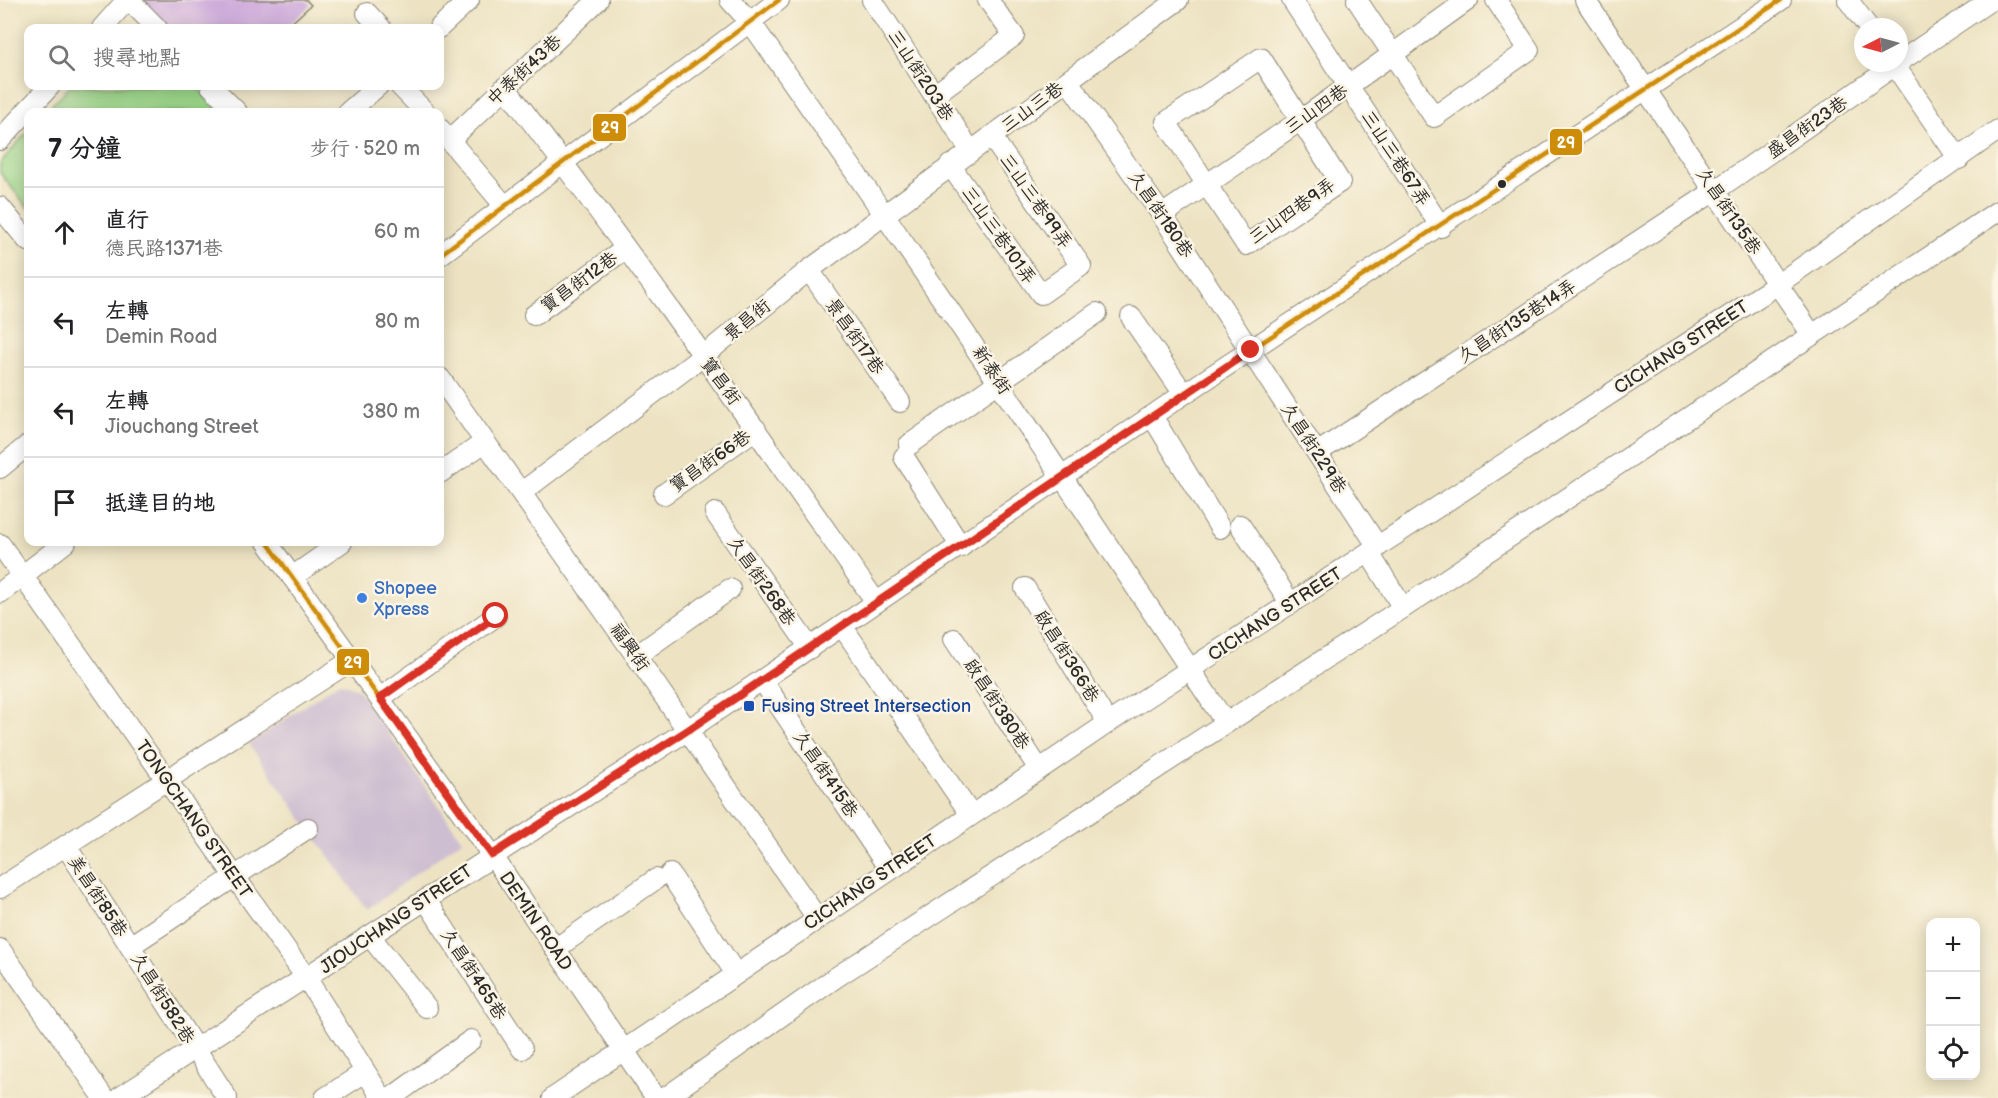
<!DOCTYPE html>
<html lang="zh-TW">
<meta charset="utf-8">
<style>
:root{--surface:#fff;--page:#f6f6f6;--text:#202124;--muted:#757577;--line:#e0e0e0}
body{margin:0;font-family:"Balsamiq Sans","LXGW WenKai TC",sans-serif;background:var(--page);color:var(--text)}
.controls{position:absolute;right:18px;bottom:18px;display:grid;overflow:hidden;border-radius:12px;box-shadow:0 3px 15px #0003}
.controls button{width:54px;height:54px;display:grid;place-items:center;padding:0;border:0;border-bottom:2px solid var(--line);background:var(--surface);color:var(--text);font:30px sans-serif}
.compass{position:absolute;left:1854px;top:18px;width:54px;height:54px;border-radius:50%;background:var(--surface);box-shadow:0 3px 15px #0003;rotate:264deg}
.stop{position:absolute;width:18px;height:18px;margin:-14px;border:4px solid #d93025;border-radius:50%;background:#fff}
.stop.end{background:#d93025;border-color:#fff;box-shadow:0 2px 6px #0008}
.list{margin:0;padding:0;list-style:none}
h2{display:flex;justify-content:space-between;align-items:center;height:78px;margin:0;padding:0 24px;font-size:26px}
h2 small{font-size:20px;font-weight:400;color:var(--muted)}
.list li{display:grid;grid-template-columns:39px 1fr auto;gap:18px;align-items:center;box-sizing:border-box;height:90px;padding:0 24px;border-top:2px solid var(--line)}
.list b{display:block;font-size:22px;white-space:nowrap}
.list p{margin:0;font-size:20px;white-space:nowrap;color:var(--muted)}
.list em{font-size:20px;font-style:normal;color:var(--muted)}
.icon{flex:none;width:33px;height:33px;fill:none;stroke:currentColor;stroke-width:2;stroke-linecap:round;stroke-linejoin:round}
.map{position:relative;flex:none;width:1998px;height:1098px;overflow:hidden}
.search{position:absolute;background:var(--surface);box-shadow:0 3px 15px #0003;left:24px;top:24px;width:420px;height:66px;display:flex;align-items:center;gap:15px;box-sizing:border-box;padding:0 21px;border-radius:12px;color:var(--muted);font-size:22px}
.panel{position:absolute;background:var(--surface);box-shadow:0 3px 15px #0003;left:24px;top:108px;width:420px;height:438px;border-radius:12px}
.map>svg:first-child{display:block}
</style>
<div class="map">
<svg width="1998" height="1098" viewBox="0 0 1998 1098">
<rect width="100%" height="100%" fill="#fcf5e5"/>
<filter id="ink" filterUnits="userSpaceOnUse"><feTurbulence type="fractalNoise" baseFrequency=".0167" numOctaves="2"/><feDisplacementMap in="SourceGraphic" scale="12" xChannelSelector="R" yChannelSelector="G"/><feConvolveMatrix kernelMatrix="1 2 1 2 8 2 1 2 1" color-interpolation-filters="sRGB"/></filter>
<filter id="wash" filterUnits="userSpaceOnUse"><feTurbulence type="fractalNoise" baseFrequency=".008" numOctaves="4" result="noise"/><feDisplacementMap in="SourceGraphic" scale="24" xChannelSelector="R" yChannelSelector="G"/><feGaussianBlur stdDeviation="1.35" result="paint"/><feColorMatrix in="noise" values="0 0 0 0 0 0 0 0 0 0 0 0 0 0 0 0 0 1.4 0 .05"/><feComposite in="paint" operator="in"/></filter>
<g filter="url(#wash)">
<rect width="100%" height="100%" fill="#ede3c3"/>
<polygon fill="#cebed1" points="339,682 358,689 462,840 367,910 249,744"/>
<g fill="#9bd689" stroke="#63805a" stroke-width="1.5">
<polygon points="70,86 196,86 223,112 45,112"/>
<polygon points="28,131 28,208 0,173 0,163"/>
</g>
<g id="blocks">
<polygon fill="#c69fd9" points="141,0 306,0 311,5 286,28 170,28"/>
</g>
</g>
<g filter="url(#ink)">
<use href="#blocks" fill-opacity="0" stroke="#8c8777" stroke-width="1.5"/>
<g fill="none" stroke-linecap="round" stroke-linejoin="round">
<defs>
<g id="minor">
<polyline points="129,0 157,28"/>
<path d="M 730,0 L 751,23 C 913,253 1070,487 1225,722"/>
<polyline points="872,0 970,150"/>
<polyline points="1292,0 1441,227"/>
<polyline points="1357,0 1434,117 1529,50 1496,0"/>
<polyline points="1585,0 1812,335"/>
<polyline points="1848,0 1868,27"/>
<polyline points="367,13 381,28"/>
<polyline points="102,28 127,0"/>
<polyline points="439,28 469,0"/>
<polygon points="1261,58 1340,182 1246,245 1166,122"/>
<polyline points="1899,62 1991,0"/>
<polyline points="1893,63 1959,159"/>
<polyline points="1068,81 1162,215 1378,547"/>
<polyline points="211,86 237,112"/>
<polyline points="400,86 425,112"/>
<path d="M 505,87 C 635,255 755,429 876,602"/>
<polyline points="934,95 1014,36 988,0"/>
<polyline points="348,112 378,86"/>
<polyline points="440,129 504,205"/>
<polyline points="0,140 50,86"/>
<polyline points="450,140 598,0"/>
<polyline points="950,165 1041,294 1081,266 991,136"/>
<polyline points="0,207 28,241"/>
<polyline points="1162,215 1301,120 1468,0"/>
<polyline points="440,255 779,0"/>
<polyline points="809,270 900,402"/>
<polyline points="534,315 625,249"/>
<polyline points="1131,317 1184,394"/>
<polyline points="440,378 636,656 817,918"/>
<polyline points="1152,416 1220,528"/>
<polyline points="909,445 1097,313"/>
<polyline points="1317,453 1716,190 1898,63"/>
<polyline points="904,457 961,547"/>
<polyline points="0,468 28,445"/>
<polyline points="440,473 485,442"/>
<polyline points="522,492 703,356 809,270 1178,0"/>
<polyline points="664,494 756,429"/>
<polyline points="715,513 810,648"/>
<polyline points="1240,525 1291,604"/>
<polyline points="267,542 492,855 656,1098"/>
<polyline points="0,544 307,979 382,1098"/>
<polyline points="1369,553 1403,608"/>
<polyline points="292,577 342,542"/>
<polyline points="1025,588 1108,723"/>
<polyline points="0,593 66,542"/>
<polyline points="842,626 971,815"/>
<polyline points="954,639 1039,769"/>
<polyline points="636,656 730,589"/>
<polyline points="762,680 889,869"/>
<polyline points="380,698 496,616"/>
<polyline points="66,846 227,1098"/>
<polyline points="670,874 736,974"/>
<polyline points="0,888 352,660"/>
<polyline points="426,900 522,1049"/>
<polyline points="370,936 427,1008"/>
<polyline points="130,946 308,828"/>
<polyline points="0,949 104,1098"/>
<polyline points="555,949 656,879"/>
<polyline points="119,1098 688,730 1184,394 1781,0"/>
<polyline points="325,1098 365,1072"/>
<polyline points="391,1098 471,1040"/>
<polyline points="553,1098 1108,723 1778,284 1998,130"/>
<polyline points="665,1098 835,978 1403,608 1998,211"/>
</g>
</defs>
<use href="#minor" stroke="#8c8777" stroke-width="22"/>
<use href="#minor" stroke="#fff" stroke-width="20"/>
<defs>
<g id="bus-1">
<polyline points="440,255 779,0"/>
<polyline points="267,542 492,855"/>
<polyline points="492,855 688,730 1184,394 1781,0"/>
</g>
</defs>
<use href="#bus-1" stroke="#fcf5e5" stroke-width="9"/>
<use href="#bus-1" stroke="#ce8d09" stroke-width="4.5"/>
</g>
</g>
<g fill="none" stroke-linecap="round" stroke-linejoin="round" filter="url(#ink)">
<polyline stroke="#d93025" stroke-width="8" points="496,616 380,698 492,855 688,730 1251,350"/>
</g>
<circle fill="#2b2b2b" stroke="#fcf5e5" stroke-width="2" cx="1502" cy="184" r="5"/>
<circle fill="#3f7fe0" stroke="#fcf5e5" stroke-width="2" cx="362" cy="598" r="6"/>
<rect fill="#1a4fb4" stroke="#fcf5e5" stroke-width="2" x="743" y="700" width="12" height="12" rx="3"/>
<g text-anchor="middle" stroke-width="5" stroke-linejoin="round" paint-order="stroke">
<g font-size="18" fill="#2b2b2b" stroke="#fcf5e5">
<text transform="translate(524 70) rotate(-43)" y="6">中泰街43巷</text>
<text transform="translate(921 75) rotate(57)" y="6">三山街203巷</text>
<text transform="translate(1032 107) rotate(-36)" y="6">三山三巷</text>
<text transform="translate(1316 109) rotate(-35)" y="6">三山四巷</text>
<text transform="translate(1807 127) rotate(-35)" y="6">盛昌街23巷</text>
<text transform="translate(1396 158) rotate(57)" y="6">三山三巷67弄</text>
<text transform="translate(1036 201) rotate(55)" y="6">三山三巷99弄</text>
<text transform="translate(1292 211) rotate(-35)" y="6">三山四巷9弄</text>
<text transform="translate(1729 211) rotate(56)" y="6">久昌街135巷</text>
<text transform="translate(1161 214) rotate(56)" y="6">久昌街180巷</text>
<text transform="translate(999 235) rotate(55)" y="6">三山三巷101弄</text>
<text transform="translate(579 282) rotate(-36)" y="6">寶昌街12巷</text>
<text transform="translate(747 320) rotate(-39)" y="6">景昌街</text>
<text transform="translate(1517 321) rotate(-33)" y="6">久昌街135巷14弄</text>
<text transform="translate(855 336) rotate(55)" y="6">景昌街17巷</text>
<text transform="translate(1681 347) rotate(-33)" y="6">CICHANG STREET</text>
<text transform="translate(992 370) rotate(56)" y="6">新泰街</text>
<text transform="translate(721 381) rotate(54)" y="6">寶昌街</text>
<text transform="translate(1314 448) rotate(57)" y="6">久昌街229巷</text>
<text transform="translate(710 461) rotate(-35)" y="6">寶昌街66巷</text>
<text transform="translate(762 581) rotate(55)" y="6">久昌街268巷</text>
<text transform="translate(1275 614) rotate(-33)" y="6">CICHANG STREET</text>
<text transform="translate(630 647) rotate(55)" y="6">福興街</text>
<text transform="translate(1067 656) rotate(58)" y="6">啟昌街366巷</text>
<text transform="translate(997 704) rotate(57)" y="6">啟昌街380巷</text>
<text transform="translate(826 774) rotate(56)" y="6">久昌街415巷</text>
<text transform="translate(194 819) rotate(55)" y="6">TONGCHANG STREET</text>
<text transform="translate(870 882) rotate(-34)" y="6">CICHANG STREET</text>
<text transform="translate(98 896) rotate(57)" y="6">美昌街85巷</text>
<text transform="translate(396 919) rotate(-34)" y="6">JIOUCHANG STREET</text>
<text transform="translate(536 921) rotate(56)" y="6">DEMIN ROAD</text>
<text transform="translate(474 974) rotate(57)" y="6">久昌街465巷</text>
<text transform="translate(163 998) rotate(58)" y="6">久昌街582巷</text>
</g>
<g font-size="18" fill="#366cbe" stroke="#fcf5e5" text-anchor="start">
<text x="374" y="594">Shopee<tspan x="374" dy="21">Xpress</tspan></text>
</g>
<g font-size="18" fill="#164399" stroke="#fcf5e5" text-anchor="start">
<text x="761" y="712">Fusing Street Intersection</text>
</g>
</g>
<g stroke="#fcf5e5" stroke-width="2">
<rect x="592" y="113" width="35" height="29" rx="6" fill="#ce8d09"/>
<rect x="1549" y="128" width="34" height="28" rx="6" fill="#ce8d09"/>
<rect x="336" y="648" width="34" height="28" rx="6" fill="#ce8d09"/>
</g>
<g font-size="16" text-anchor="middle" font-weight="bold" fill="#fff">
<text x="610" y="133">29</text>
<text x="1566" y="148">29</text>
<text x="353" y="668">29</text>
</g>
</svg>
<div class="controls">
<button>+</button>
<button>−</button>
<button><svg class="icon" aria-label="locate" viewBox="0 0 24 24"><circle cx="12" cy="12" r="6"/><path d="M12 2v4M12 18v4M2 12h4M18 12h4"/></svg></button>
</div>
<svg class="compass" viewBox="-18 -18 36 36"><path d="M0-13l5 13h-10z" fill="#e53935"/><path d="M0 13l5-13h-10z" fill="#757577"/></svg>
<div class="stop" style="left:496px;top:616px"></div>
<div class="stop end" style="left:1251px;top:350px"></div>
<div class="search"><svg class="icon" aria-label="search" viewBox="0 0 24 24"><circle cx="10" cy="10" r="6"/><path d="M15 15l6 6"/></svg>搜尋地點</div>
<section class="panel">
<h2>7 分鐘<small>步行 · 520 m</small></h2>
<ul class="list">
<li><svg class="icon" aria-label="ahead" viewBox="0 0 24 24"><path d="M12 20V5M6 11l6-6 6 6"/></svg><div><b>直行</b><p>德民路1371巷</p></div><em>60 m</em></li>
<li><svg class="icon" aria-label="left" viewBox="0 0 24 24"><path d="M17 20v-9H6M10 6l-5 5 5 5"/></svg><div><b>左轉</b><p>Demin Road</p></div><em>80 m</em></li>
<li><svg class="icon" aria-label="left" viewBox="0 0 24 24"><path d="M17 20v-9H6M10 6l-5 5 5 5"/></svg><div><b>左轉</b><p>Jiouchang Street</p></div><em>380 m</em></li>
<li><svg class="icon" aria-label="arrive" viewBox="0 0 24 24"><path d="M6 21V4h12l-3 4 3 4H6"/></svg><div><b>抵達目的地</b></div></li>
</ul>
</section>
</div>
